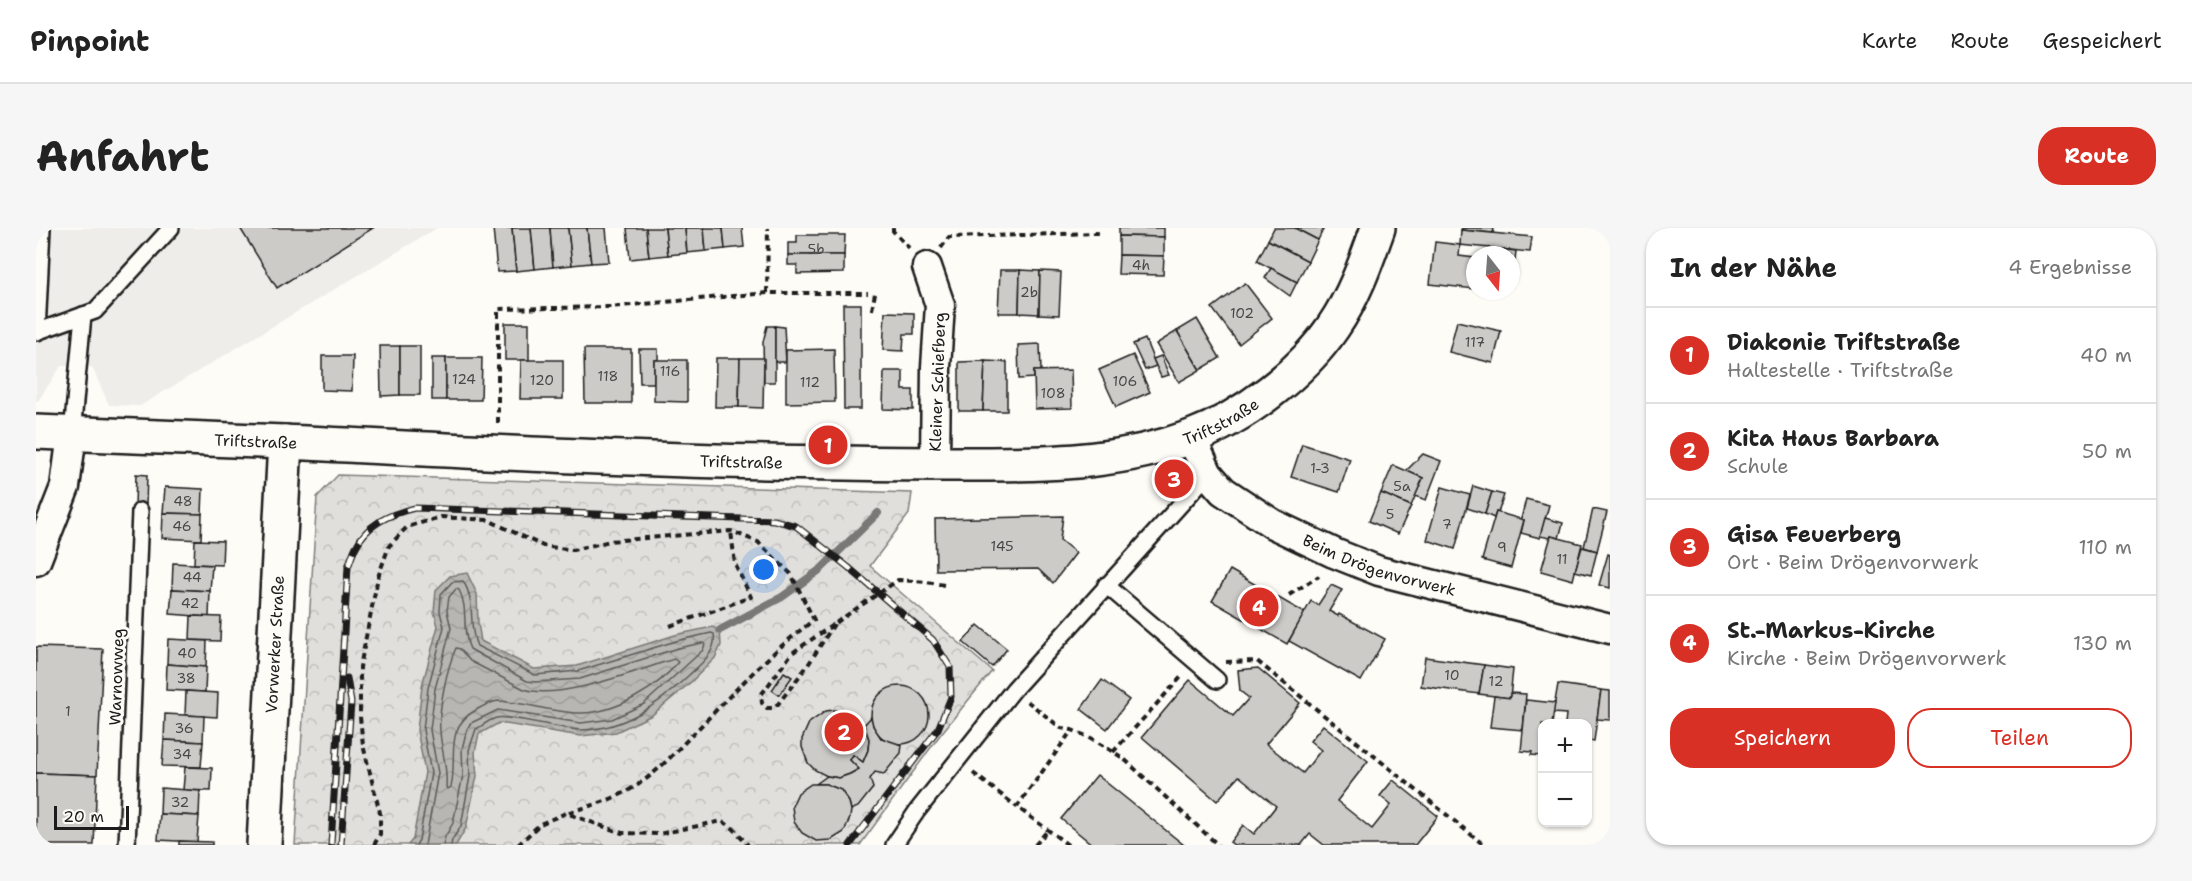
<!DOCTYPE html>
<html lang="de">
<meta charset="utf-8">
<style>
:root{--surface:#fff;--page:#f6f6f6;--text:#222;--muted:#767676;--line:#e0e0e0;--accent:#d93025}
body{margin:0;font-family:"Shantell Sans",sans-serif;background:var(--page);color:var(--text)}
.controls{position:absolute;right:18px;bottom:18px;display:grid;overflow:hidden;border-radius:12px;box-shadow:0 2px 4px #0004}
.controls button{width:54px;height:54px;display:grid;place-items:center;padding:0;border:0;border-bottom:2px solid var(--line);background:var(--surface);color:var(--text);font:30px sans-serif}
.compass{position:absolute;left:1430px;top:18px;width:54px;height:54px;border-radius:50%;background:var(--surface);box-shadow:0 2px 4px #0004;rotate:163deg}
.scale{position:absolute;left:18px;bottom:15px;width:75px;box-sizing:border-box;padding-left:6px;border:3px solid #1c1c1c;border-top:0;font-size:16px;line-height:21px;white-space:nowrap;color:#1c1c1c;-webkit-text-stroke:4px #fdfcf7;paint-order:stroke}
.you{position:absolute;left:728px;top:342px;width:21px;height:21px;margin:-15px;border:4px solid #fff;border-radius:50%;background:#1a73e8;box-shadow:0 0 0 9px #1a73e833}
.badge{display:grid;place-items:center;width:39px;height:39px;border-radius:50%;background:var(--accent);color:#fff;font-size:20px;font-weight:700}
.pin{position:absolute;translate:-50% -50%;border:3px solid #fff;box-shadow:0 2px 6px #0006}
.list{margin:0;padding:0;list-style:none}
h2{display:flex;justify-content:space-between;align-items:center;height:78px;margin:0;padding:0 24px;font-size:26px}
h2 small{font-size:20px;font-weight:400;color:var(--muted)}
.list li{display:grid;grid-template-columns:39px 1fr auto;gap:18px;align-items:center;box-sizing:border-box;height:96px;padding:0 24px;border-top:2px solid var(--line)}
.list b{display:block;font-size:22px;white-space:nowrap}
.list p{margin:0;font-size:20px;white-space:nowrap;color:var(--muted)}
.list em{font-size:20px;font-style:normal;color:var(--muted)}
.actions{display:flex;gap:12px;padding:18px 24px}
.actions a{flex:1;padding:14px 0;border:2px solid var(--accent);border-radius:24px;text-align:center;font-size:21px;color:var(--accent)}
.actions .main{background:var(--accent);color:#fff}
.map{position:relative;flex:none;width:1574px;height:617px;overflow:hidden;border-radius:24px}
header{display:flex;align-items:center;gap:36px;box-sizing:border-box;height:84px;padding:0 30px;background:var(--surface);border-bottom:2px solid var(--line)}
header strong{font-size:28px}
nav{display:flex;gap:33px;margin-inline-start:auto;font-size:21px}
.intro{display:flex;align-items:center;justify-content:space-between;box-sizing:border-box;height:144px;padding:0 36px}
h1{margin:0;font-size:42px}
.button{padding:15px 27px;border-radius:24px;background:var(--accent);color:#fff;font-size:21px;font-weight:700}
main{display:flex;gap:36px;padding:0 36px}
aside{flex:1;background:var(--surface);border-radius:24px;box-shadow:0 2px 4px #0004}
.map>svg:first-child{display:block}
</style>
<header>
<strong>Pinpoint</strong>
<nav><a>Karte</a><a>Route</a><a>Gespeichert</a></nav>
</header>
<div class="intro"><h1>Anfahrt</h1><a class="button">Route</a></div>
<main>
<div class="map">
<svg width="1574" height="617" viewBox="0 0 1574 617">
<defs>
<pattern id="park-crowns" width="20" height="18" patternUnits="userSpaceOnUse" patternTransform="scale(1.5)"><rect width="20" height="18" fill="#e0dfdb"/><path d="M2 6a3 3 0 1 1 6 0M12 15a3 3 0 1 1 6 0" fill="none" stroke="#c0bfbb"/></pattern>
<pattern id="water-waves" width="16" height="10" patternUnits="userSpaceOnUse" patternTransform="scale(1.5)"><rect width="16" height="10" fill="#b7b6b2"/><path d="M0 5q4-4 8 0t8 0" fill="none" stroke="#9d9c98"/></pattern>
</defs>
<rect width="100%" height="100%" fill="#fdfcf7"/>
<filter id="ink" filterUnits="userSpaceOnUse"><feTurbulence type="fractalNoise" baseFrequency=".0167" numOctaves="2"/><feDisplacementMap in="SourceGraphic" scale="12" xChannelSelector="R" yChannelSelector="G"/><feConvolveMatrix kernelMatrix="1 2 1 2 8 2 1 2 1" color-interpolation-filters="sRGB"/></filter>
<g filter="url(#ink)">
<polygon fill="#eeede9" points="0,0 401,0 104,178 73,177 56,139 41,138 25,138 2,173 0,173"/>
<polygon fill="url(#park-crowns)" stroke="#7e7e7c" stroke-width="1.5" points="302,247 876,265 873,286 834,338 956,443 904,507 824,617 259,617 281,269"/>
<polygon fill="url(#water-waves)" stroke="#797876" stroke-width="1.5" points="431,345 441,366 442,395 445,413 498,441 541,438 639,407 676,399 684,402 685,417 679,430 655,454 616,487 580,504 545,508 463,495 443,506 439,524 441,548 430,600 420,617 372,617 377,611 389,544 381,502 386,458 402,398 398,384 400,362 414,348"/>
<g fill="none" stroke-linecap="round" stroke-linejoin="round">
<g stroke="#5a5a58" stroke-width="1.5">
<path d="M 420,420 L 424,421 L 434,433 L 488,461 C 523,473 602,442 638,431 L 642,434 C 622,460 580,485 545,485 C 517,485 490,474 462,473 C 454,474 447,478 440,482 C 407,500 422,530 415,559 L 412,561 L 410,559 C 412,539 405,522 404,503 C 402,482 411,439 420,420 Z"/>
<path d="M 380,617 L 383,612 L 395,545 L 387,502 L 392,460 L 408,399 L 404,384 L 405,366 L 416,354 L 427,353 C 441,375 431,396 441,418 L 499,447 L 542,443 L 640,413 L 675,405 L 678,406 C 681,424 665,436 653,447 C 623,476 589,501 546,502 C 528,502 472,486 460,490 C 453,492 446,498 440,501 L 433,522 L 434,548 L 425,598 L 416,612 L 415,617"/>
<path d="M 389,617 L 402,545 L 394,502 L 399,461 L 415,400 L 411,383 L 413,369 L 420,361 L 423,362 C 433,380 425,403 434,421 L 491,453 L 499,454 L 544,451 L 642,420 L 666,415 L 669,416 L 667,422 L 608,476 L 576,491 L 545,495 L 462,482 L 435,495 L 431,501 L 426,521 L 427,547 L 417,595 L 409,609 L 407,617"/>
</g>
<polyline stroke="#797876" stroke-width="8" points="684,402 746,369 785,341 842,285"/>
</g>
<g fill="#cccbc8" stroke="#1c1c1c" stroke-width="1.5">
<polygon points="204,0 337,0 241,60"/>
<polygon points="457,0 476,0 480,43 461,44"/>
<polygon points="476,0 495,0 499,41 480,43"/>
<polygon points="495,0 514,0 517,39 499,41"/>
<polygon points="514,0 532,0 536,37 517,39"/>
<polygon points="532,0 551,0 555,35 536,37"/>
<polygon points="551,0 570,0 573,34 555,35"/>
<polygon points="591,0 610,0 613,29 594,31"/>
<polygon points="610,0 629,0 632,27 613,29"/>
<polygon points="629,0 649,0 651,25 632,27"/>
<polygon points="649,0 668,0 670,23 651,25"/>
<polygon points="668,0 687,0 689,21 670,23"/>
<polygon points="687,0 706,0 708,19 689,21"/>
<polygon points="1083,0 1128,0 1128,9 1083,8"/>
<polygon points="1238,0 1259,0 1282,12 1272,33 1232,12"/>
<polygon points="1259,0 1288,0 1282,12"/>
<polygon points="1426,0 1458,0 1457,5 1425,2"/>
<polygon points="1425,2 1496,9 1494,24 1424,17"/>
<polygon points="761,7 809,7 808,27 752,27 752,15 761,15"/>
<polygon points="1083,8 1128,9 1128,28 1083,27"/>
<polygon points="1232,12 1272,33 1261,54 1221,33"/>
<polygon points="1399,14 1424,17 1423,28 1439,30 1439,61 1394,56"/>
<polygon points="1453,20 1480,23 1476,59 1475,27 1452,27"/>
<polygon points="752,27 808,27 808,45 761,46 761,37 752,37"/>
<polygon points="1083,27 1128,28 1127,47 1082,46"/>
<polygon points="1235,40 1261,54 1254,68 1229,50"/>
<polygon points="964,42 984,42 983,85 962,85"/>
<polygon points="984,42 1004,43 1003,86 983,85"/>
<polygon points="1004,43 1025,44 1023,87 1003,86"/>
<polygon points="1209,55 1236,90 1203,116 1176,80"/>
<polygon points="807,76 825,76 825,181 808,181"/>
<polygon points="849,84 878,85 878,106 868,106 867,123 847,122"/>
<polygon points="1161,91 1184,130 1164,142 1141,103"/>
<polygon points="1421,93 1465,103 1457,135 1413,124"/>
<rect x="469" y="95" width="24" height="37"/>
<polygon points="731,98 739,98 739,154 728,154 727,114"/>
<polygon points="739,98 748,99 750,134 739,134"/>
<polygon points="1141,103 1164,142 1143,154 1120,116"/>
<polygon points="1109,111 1120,138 1109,142 1097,116"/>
<polygon points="1004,116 1005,143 998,143 998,150 983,151 982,117"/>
<polygon points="344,118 364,118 364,167 345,168"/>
<rect x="364" y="118" width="20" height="49"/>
<polygon points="548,121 595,121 595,175 549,175"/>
<polygon points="603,121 622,121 622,132 618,132 618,155 604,155"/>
<polygon points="798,121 799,174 750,175 750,122"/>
<polygon points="1097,127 1114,164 1080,179 1063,142"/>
<polygon points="286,128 317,128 316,163 286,162"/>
<polygon points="1125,128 1133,147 1125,149 1117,131"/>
<rect x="396" y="130" width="14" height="42"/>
<polygon points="410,130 446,130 445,172 410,172"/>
<polygon points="680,130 704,130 703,179 679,179"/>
<polygon points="704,130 728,130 727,180 703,179"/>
<polygon points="485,132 527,132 527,171 484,171"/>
<polygon points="618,132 651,132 651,174 618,173"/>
<polygon points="949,133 947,183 923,183 923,134"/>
<polygon points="949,133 971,134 971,183 947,183"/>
<polygon points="1035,142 1036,180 999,181 998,143"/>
<polygon points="848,143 867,143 867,162 877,162 877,182 847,181"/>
<polygon points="1266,216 1314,231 1303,264 1255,249"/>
<polygon points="1387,226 1405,233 1390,272 1379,268 1387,250 1370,243"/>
<polygon points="1357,237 1387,250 1375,278 1345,265"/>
<polygon points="100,246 111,247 110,278 99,278"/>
<polygon points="1437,258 1456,264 1449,286 1431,280"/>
<polygon points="129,259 167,261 166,286 127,285"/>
<polygon points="1406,259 1434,267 1419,321 1391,312"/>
<polygon points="1456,264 1468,267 1462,285 1460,284 1458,290 1449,286"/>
<polygon points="1345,265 1375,278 1362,306 1333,293"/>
<polygon points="1490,271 1513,277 1504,310 1485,305 1488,292 1485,291"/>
<polygon points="1557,281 1571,284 1561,323 1548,319"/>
<polygon points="1460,284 1488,292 1475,340 1446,332"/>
<polygon points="127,285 166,286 165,312 126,310"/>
<polygon points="1027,288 1024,312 1040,325 1017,355 1002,341 900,342 899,291"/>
<polygon points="1509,290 1527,295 1523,310 1515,308 1514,310 1504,308"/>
<polygon points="1515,308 1546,316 1537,352 1505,343"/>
<polygon points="159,312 187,313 186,337 158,336"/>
<polygon points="1546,319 1561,323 1555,347 1539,343"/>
<polygon points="1572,326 1574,327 1574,360 1563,357"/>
<polygon points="137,335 176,337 174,363 136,361"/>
<polygon points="1194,342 1269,385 1251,416 1176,373"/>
<polygon points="1295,357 1306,362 1293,383 1302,388 1303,386 1349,411 1325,453 1253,413 1275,373 1282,377"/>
<polygon points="136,361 174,363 173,389 134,386"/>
<polygon points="155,388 185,389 184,413 154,412"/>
<polygon points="942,397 971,421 956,439 927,414"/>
<polygon points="132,411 171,413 170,439 131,436"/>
<polygon points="0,419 67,421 61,547 0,545"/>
<polygon points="1389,429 1448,437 1443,466 1385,458"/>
<polygon points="131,436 170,439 169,464 130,462"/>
<polygon points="1448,437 1477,441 1474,470 1443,466"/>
<polygon points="1222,440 1264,475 1230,516 1267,545 1285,522 1274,513 1287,497 1332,533 1301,573 1336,601 1355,577 1344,568 1357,552 1402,588 1379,617 1288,617 1274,606 1265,617 1198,617 1194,614 1207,597 1218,606 1240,578 1203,548 1181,573 1106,509 1154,452 1197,488 1213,470 1204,463 1202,442"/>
<polygon points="748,444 756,449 743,467 736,462"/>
<polygon points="1066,452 1093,472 1071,501 1045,481"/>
<polygon points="1522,456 1565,462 1558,513 1552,512 1552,496 1529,496 1530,486 1517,485"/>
<circle cx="864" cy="487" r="29"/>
<polygon points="1565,462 1574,463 1574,492 1561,491"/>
<polygon points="150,463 182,465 181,489 149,487"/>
<polygon points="1474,465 1490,466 1487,502 1454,499 1458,468 1474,470"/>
<polygon points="1490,472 1519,475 1516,496 1506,496 1506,528 1495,527 1496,524 1485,523"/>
<polygon points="797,482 814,485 822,489 828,497 833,511 832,522 827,534 817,527 814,532 823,541 814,546 803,550 791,548 779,542 772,535 766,519 766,511 773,495 790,483"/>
<polygon points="129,486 168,488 167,514 128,512"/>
<polygon points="835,489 837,498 845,510 866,517 865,525 848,546 839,544 834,551 837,560 822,579 815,582 813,574 805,562 790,556 780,556 791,548 803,550 814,546 823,541 814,532 817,527 827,534 832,522 833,511 828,497"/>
<polygon points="128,512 167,514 165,539 126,538"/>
<polygon points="149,539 176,540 175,563 147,562"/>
<polygon points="0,545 61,547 58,617 0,617"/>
<polygon points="1061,547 1148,617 1057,617 1025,591"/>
<polygon points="775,556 790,556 805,562 813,574 815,582 814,590 808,604 795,612 780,613 766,605 758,594 756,578 762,565"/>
<polygon points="125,560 164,563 163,588 124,586"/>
<polygon points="124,586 163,588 161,614 122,612"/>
<polygon points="143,613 176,614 176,617 143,617"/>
</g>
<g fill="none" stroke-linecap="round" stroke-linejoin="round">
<defs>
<g id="service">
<polyline points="0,104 59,83 135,0"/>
<polyline points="1,104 6,0"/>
<polyline points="36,206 47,87"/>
<polyline points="1070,357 1181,452"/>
<polyline points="91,617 104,283"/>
<polyline points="858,617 881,583 978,461 1172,246"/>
</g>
<g id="minor">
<polyline points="891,39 904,77 900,139 899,236"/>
<path id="s1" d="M 1155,209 L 1172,246 L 1187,263 L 1237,296 L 1298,325 L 1343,343 L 1574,401"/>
<polyline points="0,333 29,259 36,206"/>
</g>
<g id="tertiary">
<path id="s2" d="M 0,204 C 82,208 165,211 248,214 C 434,223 621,234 808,235 C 857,236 905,236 954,236 C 1022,236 1090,233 1155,209 C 1207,190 1266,145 1297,99 C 1318,69 1330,34 1342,0"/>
<path id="s3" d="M 228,617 L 249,214"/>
</g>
</defs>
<use href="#service" stroke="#1c1c1c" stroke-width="20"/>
<use href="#minor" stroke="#1c1c1c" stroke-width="33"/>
<use href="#tertiary" stroke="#1c1c1c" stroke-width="38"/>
<g stroke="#1c1c1c" stroke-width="4" stroke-dasharray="6 4.5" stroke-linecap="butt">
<polyline points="857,0 857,3 873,20"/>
<polyline points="905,20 913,9 1061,5 1061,0"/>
<polyline points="731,65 732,0"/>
<polyline points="836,82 839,65"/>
<polyline points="462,195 462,81 573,79 731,65 832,65"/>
<polyline points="1253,367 1283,348"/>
<polyline points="798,396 772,437 742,476 736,480 731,480 726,475 725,467 756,425 862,352 891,354 908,357"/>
<polyline points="634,398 715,369 699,336 695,303"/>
<polyline points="1190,434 1221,433 1448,617"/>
<polyline points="991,473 1025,500 1036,502 1055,510 1087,530 1182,617"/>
<polyline points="1077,524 1147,447"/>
<polyline points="937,545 981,579"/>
<path d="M 338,617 L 344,606 L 344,585 L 327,517 L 324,489 L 324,439 L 342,349 L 353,318 L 371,299 L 405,289 L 452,292 L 507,318 L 537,322 L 574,313 L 695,303 L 722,314 L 755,346 L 778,392 C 734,424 698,464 660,503 C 641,522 625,541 603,556 C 581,571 555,578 530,585"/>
<polyline points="482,617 504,596 530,585 586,605 623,606 686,593 698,601 712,617"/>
<polyline points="999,617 1012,602"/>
<polyline points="1032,617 981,579 1036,502"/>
</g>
<use href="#service" stroke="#fdfcf7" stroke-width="15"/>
<use href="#minor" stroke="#fdfcf7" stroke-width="28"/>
<use href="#tertiary" stroke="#fdfcf7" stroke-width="33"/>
<defs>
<g id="rail">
<path d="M 295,617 L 312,339 C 315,332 317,323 321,317 C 332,295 357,285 379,280 L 738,292 L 760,298 L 812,339 L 897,412 L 914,439 L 915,469 L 902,501 L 814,617"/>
<polyline points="305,617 315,474 311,450"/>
</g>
</defs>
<use href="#rail" stroke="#1c1c1c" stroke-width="7"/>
<use href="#rail" stroke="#fdfcf7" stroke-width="4.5" stroke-dasharray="14" stroke-linecap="butt"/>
</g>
</g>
<g text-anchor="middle" stroke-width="6" stroke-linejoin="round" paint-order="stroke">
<g font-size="14" fill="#484847">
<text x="780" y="26">5b</text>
<text x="1105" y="42">4h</text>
<text x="993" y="69">2b</text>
<text x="1206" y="90">102</text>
<text x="1439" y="119">117</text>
<text x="634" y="148">116</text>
<text x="572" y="153">118</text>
<text x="428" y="156">124</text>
<text x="506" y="157">120</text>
<text x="1089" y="158">106</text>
<text x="774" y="159">112</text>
<text x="1017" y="170">108</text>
<text x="1284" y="245">1-3</text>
<text x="1366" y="263">5a</text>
<text x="147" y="278">48</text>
<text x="1354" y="291">5</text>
<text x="1411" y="301">7</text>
<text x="146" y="303">46</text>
<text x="966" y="323">145</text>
<text x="1466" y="324">9</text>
<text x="1526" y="336">11</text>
<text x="156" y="354">44</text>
<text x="154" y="380">42</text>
<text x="151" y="430">40</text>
<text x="1416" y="452">10</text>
<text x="150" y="455">38</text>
<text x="1460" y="458">12</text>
<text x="32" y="488">1</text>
<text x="148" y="505">36</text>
<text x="146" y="531">34</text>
<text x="144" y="579">32</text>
</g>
<g font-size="16" fill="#1c1c1c" stroke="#fdfcf7">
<text transform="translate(901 154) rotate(-88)" y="6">Kleiner Schiefberg</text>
<text dy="6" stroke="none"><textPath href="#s2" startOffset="1192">Triftstraße</textPath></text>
<text dy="6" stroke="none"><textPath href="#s2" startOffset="220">Triftstraße</textPath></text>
<text dy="6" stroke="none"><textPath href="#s2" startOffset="706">Triftstraße</textPath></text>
<text dy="6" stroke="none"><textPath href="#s1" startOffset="238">Beim Drögenvorwerk</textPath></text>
<text dy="6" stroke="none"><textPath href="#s3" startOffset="201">Vorwerker Straße</textPath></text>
<text transform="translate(80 449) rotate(-88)" y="6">Warnowweg</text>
</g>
</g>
</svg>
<div class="controls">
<button>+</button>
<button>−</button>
</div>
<svg class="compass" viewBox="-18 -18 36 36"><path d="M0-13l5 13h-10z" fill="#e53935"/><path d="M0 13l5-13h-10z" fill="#767676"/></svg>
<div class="scale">20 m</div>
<div class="you"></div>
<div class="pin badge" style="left:792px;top:217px">1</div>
<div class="pin badge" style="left:808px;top:504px">2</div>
<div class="pin badge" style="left:1138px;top:251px">3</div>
<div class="pin badge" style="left:1223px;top:379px">4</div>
</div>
<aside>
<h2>In der Nähe<small>4 Ergebnisse</small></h2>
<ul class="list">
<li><span class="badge">1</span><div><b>Diakonie Triftstraße</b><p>Haltestelle · Triftstraße</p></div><em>40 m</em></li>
<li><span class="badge">2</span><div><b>Kita Haus Barbara</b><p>Schule</p></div><em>50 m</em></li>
<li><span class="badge">3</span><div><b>Gisa Feuerberg</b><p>Ort · Beim Drögenvorwerk</p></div><em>110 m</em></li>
<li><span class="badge">4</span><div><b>St.-Markus-Kirche</b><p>Kirche · Beim Drögenvorwerk</p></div><em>130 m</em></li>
</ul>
<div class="actions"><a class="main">Speichern</a><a>Teilen</a></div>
</aside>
</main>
